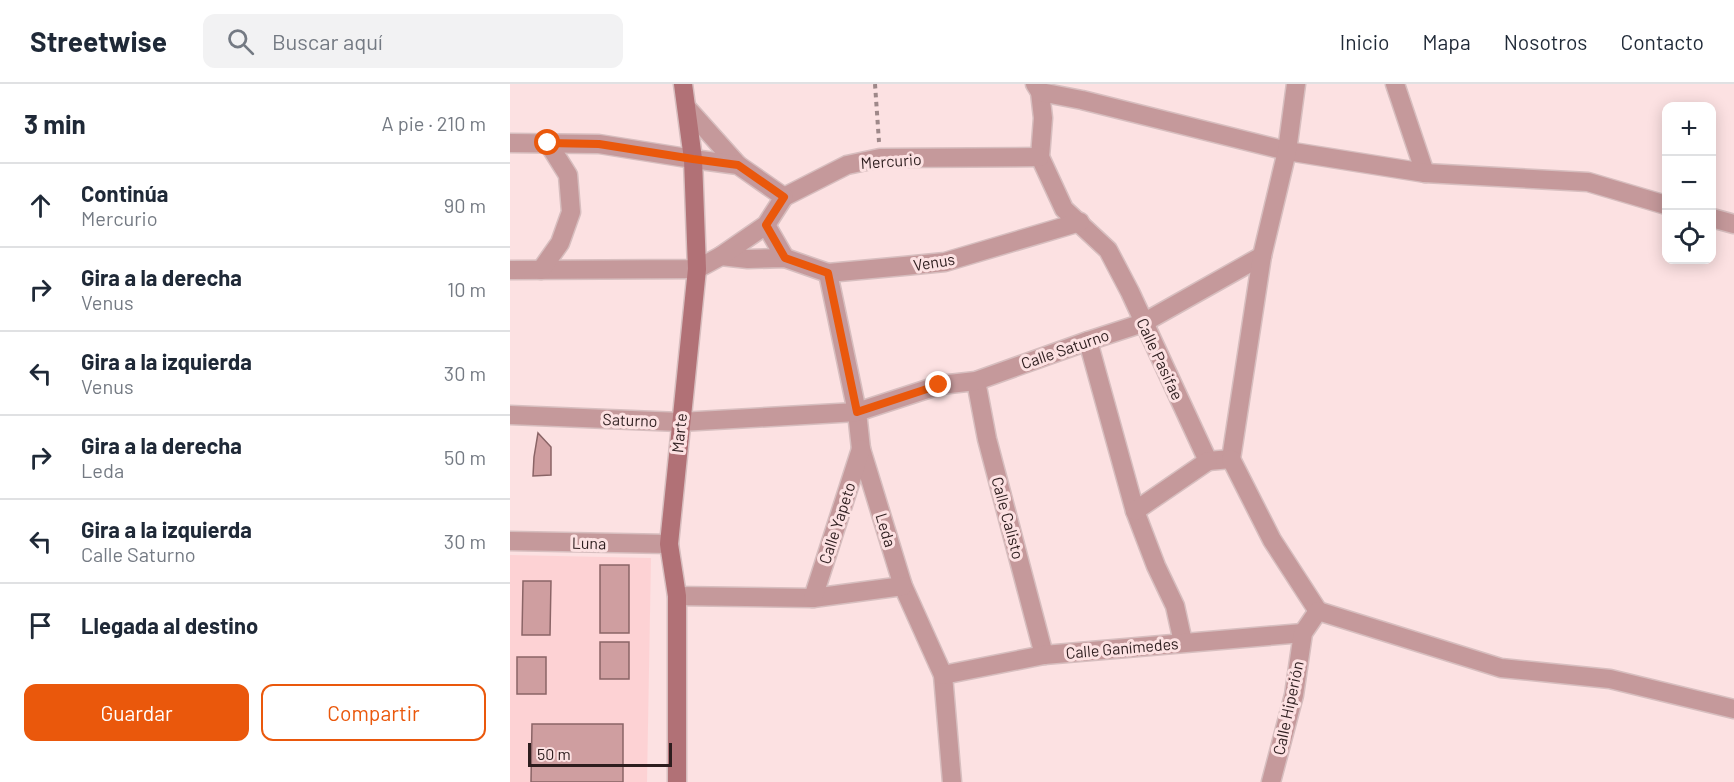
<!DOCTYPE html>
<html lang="es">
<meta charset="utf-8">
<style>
:root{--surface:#fff;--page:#f2f2f3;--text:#1f2937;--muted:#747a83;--line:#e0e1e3;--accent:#ea580c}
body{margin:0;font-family:Barlow,sans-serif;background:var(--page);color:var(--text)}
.controls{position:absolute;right:18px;top:18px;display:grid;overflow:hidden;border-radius:12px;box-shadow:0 3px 15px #0003}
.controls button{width:54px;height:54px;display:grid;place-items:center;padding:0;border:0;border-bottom:2px solid var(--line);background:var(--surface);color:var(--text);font:30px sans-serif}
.scale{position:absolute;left:18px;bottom:15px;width:144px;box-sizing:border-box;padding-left:6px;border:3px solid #2d1d1e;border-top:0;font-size:16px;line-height:21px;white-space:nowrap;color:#2d1d1e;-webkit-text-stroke:4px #fce1e2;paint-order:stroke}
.stop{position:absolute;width:18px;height:18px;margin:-14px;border:4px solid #ea580c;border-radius:50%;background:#fff}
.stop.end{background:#ea580c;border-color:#fff;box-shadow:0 2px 6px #0008}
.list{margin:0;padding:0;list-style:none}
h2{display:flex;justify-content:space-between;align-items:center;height:78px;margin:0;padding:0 24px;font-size:26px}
h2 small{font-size:20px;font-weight:400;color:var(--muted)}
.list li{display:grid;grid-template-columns:39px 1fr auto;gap:18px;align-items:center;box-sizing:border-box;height:84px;padding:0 24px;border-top:2px solid var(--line)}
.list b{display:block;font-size:22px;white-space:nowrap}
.list p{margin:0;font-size:20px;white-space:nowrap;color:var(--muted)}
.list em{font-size:20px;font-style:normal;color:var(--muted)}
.actions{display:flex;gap:12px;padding:18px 24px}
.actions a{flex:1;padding:14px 0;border:2px solid var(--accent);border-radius:12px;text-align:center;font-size:21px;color:var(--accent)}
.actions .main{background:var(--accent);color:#fff}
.icon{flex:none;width:33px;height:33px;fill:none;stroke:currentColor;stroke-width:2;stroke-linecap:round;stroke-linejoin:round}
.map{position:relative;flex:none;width:1224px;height:698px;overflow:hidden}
header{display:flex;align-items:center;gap:36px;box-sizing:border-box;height:84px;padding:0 30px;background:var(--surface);border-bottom:2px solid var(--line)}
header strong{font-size:28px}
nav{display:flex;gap:33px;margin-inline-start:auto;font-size:21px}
.search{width:420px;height:54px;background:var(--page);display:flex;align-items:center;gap:15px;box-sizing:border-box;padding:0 21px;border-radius:12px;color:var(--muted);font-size:22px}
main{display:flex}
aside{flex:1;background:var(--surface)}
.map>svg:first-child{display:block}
</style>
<header>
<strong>Streetwise</strong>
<div class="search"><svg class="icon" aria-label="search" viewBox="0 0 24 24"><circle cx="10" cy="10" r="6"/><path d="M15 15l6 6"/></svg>Buscar aquí</div>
<nav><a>Inicio</a><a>Mapa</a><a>Nosotros</a><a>Contacto</a></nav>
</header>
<main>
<aside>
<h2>3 min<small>A pie · 210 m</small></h2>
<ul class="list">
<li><svg class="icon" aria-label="ahead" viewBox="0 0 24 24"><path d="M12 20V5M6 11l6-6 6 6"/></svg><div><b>Continúa</b><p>Mercurio</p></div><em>90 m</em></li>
<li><svg class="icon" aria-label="right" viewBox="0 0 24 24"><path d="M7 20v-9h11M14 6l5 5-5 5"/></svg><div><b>Gira a la derecha</b><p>Venus</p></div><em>10 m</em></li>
<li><svg class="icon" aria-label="left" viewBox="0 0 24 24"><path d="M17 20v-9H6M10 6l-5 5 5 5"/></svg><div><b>Gira a la izquierda</b><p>Venus</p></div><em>30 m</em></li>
<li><svg class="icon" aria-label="right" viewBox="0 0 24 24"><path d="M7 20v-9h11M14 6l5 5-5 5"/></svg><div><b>Gira a la derecha</b><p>Leda</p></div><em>50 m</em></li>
<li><svg class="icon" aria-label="left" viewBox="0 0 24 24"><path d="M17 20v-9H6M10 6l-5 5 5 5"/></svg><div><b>Gira a la izquierda</b><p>Calle Saturno</p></div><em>30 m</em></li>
<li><svg class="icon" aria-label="arrive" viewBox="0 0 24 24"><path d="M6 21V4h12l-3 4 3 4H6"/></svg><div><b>Llegada al destino</b></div></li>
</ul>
<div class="actions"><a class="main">Guardar</a><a>Compartir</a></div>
</aside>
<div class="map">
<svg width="1224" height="698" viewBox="0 0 1224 698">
<rect width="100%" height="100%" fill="#fce1e2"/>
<polygon fill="#fdd2d4" points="0,471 141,474 137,698 0,698"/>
<g fill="#cf9ea0" stroke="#8a6466" stroke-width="1.5">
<polygon points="28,349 41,363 41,391 23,392 24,373"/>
<rect x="90" y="481" width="29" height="68"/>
<polygon points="13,497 41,497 40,551 12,551"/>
<rect x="90" y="558" width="29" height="37"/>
<rect x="7" y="573" width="29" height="37"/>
<polygon points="22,640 113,640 113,698 21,698"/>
</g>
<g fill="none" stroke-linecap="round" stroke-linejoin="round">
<defs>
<g id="street">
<polyline points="525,0 530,8 533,34 530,73 554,125 598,166 620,208 698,377 721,375"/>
<polyline points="885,0 915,89"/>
<polyline points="530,8 572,16 777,67 915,89 1078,98 1156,121"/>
<polyline points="177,24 228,81"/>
<polyline points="0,59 89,60 183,75 228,81 274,113 337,81 370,74 530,73"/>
<polyline points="1202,134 1224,140"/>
<polyline points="256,141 275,174"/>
<polyline points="211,172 238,175 275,174 318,189 394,182 435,178 570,138"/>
<polyline points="0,186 187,185 211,172 256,141 274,113"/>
<polyline points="31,186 50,159 61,128 58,91 38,59"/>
<polyline points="318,189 347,328 351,365 393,502 433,591 442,698"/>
<polyline points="578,257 625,427 646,482 665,522 673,558"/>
<polyline points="466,297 477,355 534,571"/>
<polyline points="0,331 170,338 347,328 430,301 466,297 578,257 633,239 752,172"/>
<polyline points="721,375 752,172 777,67 786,0"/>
<polyline points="721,375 762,456 808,527"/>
<polyline points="625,427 698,377"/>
<polyline points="0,457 159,460"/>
<polyline points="167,512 303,514 393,502"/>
<polyline points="303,514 351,365"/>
<polyline points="433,591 534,571 793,549"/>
<polyline points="761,698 784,611 793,549 808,527 991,584 1100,595 1224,625"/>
</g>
<polyline id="secondary" points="167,698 167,512 159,460 187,185 183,75 173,0"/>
</defs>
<use href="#street" stroke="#d7bebf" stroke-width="21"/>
<use href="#secondary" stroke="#d7bebf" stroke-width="21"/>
<polyline stroke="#9e8889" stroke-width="4" stroke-dasharray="4.5 4.5" stroke-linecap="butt" points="365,0 369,58"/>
<use href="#street" stroke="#c5999b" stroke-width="18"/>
<use href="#secondary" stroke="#b17176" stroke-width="18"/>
</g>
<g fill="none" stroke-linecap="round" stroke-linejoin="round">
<polyline stroke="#ea580c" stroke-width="8" points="38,59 89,60 183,75 228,81 274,113 256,141 275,174 318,189 347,328 429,301"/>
</g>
<g text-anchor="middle" stroke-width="6" stroke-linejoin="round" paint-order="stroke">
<g font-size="16" fill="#2d1d1e" stroke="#fce1e2">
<text transform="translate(381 77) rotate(-4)" y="6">Mercurio</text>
<text transform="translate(424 178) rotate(-9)" y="6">Venus</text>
<text transform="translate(555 265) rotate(-19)" y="6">Calle Saturno</text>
<text transform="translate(650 275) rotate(65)" y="6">Calle Pasifae</text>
<text transform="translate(120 336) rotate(2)" y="6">Saturno</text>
<text transform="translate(169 349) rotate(-84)" y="6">Marte</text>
<text transform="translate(498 434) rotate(75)" y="6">Calle Calisto</text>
<text transform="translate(327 439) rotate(-72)" y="6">Calle Yapeto</text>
<text transform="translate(376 446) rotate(73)" y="6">Leda</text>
<text transform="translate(79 459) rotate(1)" y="6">Luna</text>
<text transform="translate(612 564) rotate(-5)" y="6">Calle Ganímedes</text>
<text transform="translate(778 624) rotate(-78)" y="6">Calle Hiperión</text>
</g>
</g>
</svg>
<div class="controls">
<button>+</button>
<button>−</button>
<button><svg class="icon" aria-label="locate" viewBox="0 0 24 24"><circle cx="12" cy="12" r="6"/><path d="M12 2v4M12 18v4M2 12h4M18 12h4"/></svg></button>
</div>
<div class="scale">50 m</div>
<div class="stop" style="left:38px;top:59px"></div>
<div class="stop end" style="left:429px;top:301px"></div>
</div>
</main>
